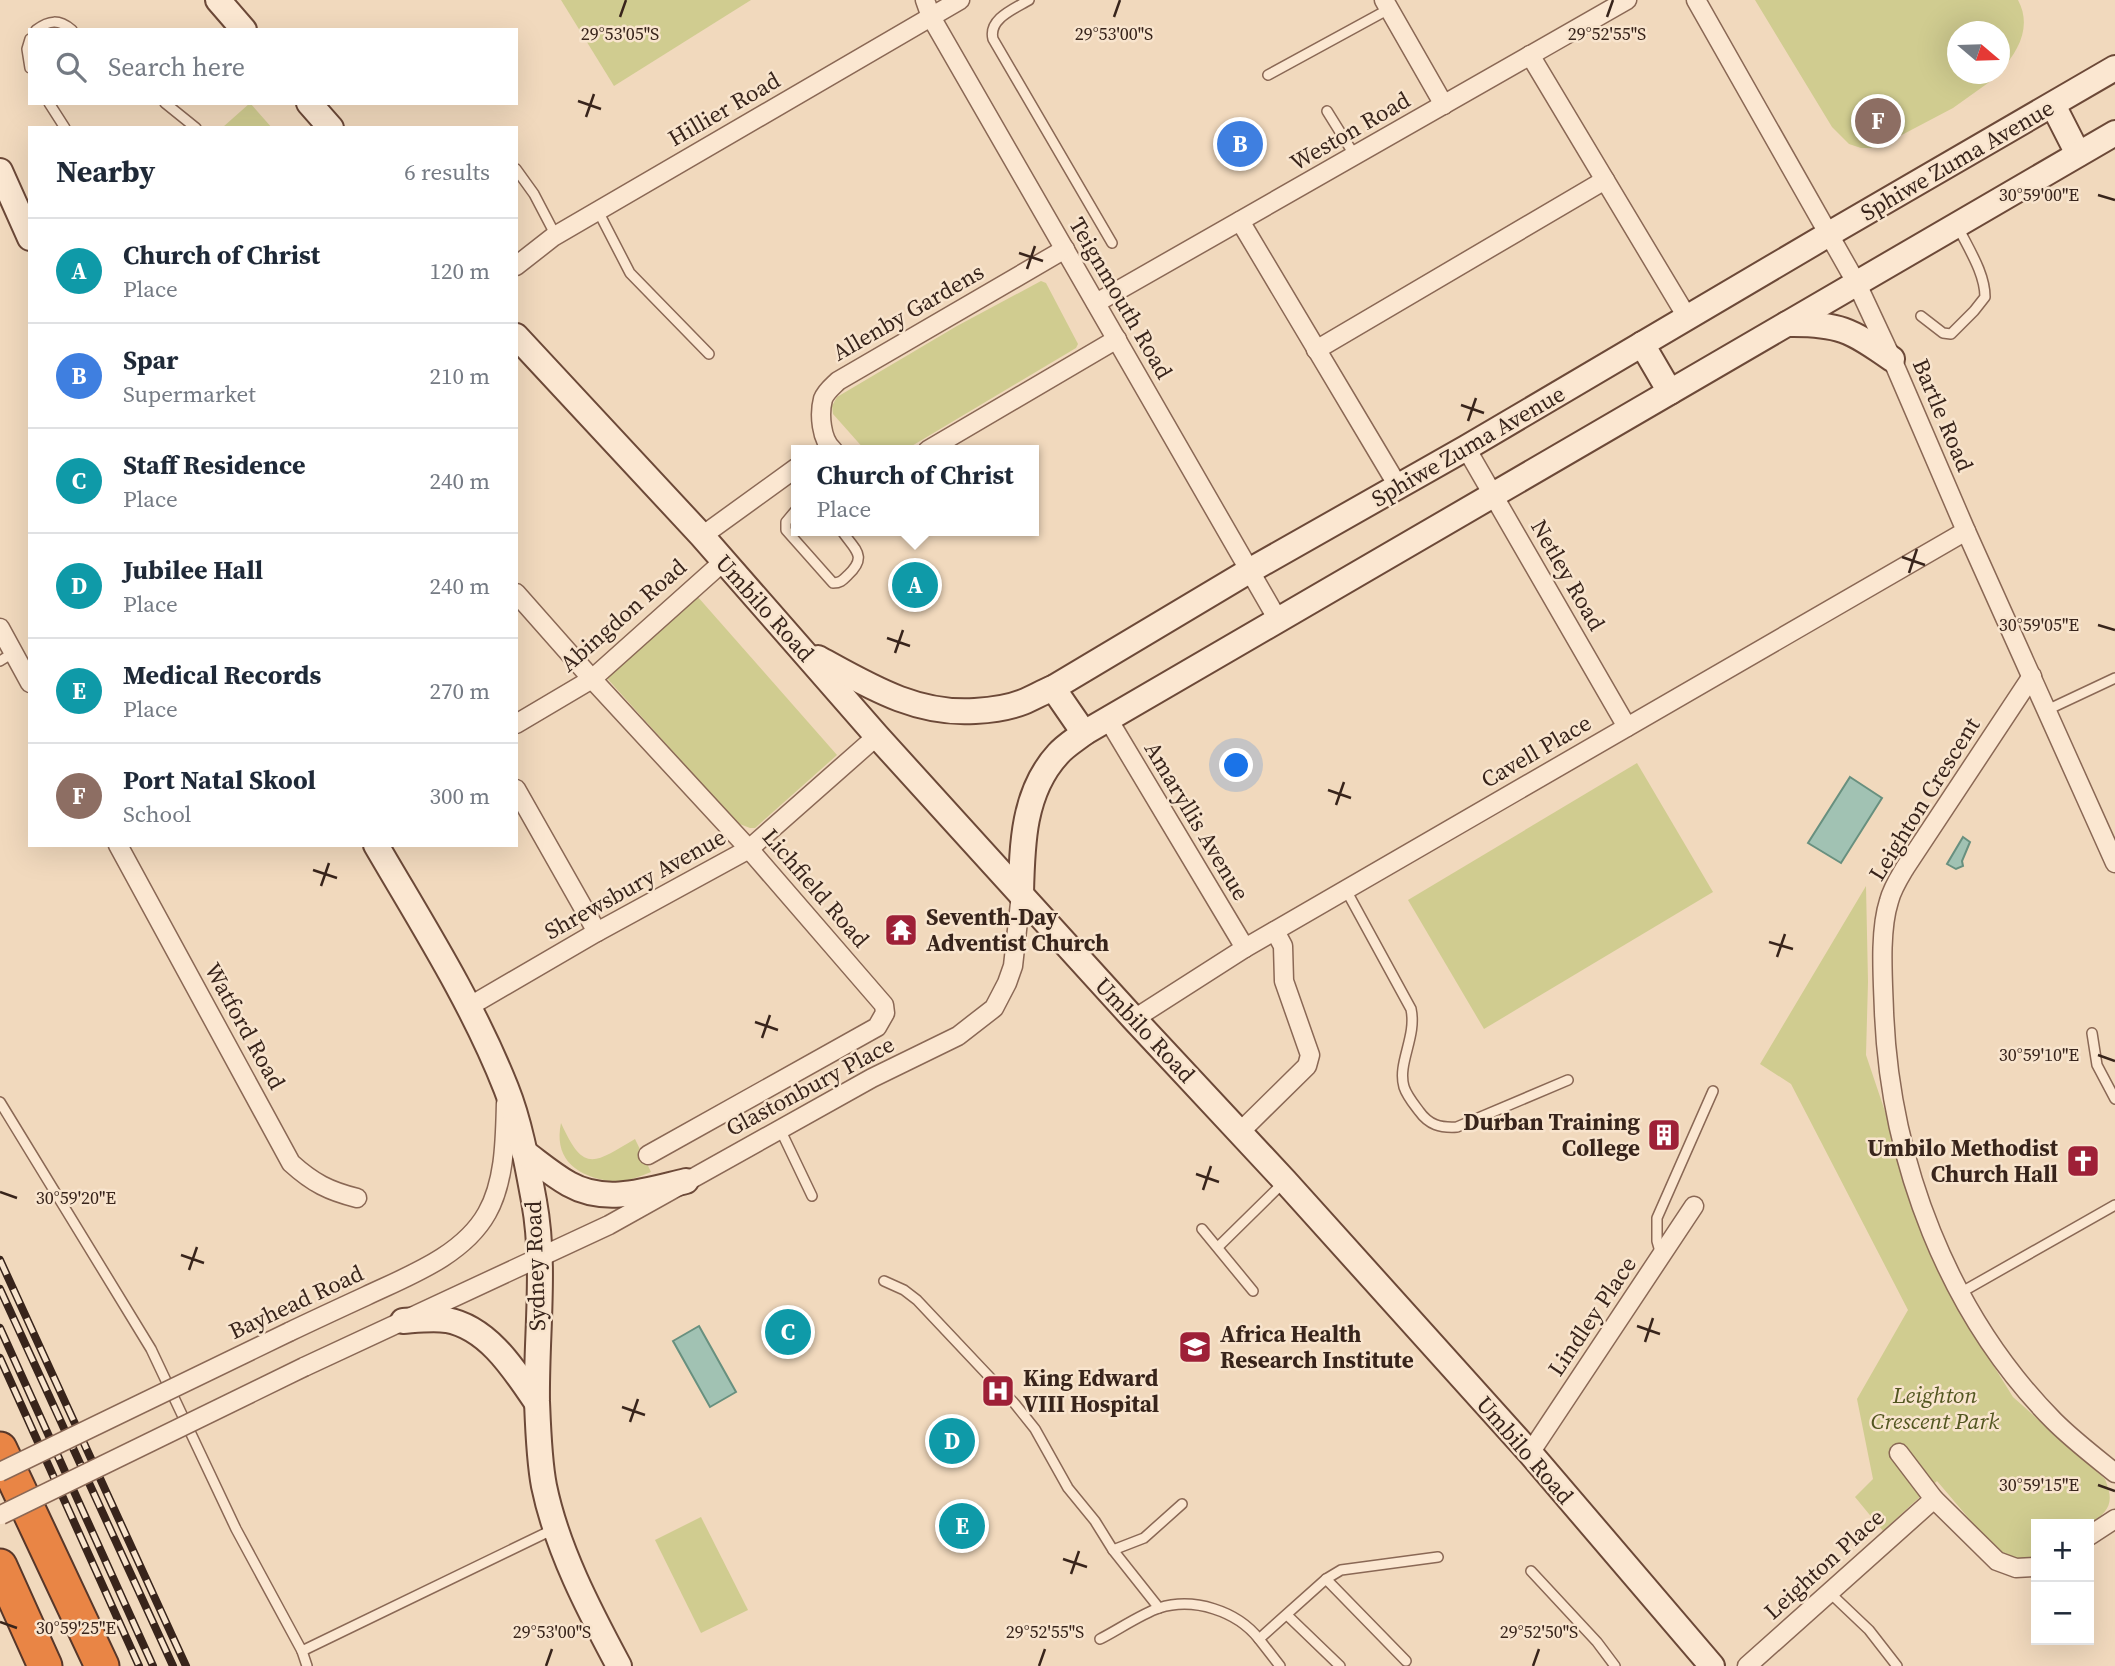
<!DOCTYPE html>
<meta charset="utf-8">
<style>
:root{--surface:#fff;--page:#f6f6f7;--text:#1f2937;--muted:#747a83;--line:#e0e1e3;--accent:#7c3aed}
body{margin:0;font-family:"Source Serif 4",serif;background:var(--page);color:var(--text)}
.controls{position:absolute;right:21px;bottom:21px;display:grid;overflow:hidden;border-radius:0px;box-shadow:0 7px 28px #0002}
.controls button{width:63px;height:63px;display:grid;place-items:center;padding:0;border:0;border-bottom:2px solid var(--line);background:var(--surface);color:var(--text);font:35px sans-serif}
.compass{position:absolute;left:1947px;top:21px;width:63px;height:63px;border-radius:50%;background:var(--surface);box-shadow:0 7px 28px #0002;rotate:109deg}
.you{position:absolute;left:1237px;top:766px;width:24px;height:24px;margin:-18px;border:5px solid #fff;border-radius:50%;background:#1a73e8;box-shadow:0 0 0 10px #1a73e833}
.badge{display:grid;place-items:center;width:46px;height:46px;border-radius:50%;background:var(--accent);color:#fff;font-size:23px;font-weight:700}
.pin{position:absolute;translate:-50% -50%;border:4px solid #fff;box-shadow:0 2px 7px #0006}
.popup{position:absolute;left:791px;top:445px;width:248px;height:91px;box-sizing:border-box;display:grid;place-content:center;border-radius:0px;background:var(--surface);filter:drop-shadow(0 2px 5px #0005);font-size:23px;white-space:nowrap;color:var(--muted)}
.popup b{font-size:26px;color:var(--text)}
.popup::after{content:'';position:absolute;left:50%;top:100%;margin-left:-14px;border:14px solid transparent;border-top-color:var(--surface)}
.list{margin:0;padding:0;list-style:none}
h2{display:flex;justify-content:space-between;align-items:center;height:91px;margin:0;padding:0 28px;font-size:30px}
h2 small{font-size:23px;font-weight:400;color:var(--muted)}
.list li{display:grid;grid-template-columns:46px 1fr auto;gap:21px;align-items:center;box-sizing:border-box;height:105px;padding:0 28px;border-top:2px solid var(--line)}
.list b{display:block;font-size:26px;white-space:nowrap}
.list p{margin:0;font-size:23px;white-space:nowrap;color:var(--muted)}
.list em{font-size:23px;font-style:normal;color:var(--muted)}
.icon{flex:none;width:38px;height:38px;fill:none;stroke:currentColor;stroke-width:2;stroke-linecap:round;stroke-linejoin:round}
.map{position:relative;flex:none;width:2115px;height:1666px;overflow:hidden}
.search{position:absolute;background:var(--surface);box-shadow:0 7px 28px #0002;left:28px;top:28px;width:490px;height:77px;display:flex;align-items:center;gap:18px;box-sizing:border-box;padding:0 24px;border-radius:0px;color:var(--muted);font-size:26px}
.panel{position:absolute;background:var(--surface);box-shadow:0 7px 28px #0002;left:28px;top:126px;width:490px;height:721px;border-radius:0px}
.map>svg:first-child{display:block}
</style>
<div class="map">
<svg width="2115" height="1666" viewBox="0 0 2115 1666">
<rect width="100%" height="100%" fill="#f1d9bd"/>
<g fill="#d0cc90">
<polygon points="561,0 751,0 614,86"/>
<path d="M 1755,0 L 2018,0 C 2032,26 2019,51 2000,71 L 2000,32 L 1958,32 L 1958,74 L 1997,74 L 1988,83 L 1953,108 L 1877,148 L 1861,148 L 1849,144 L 1832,127 Z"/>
<polygon points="250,103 272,128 224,128 223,127"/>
<polygon points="1041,281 1046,283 1078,344 1076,348 905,450 865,450 833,414 832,406 837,397 957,326"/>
<polygon points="697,596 837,755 755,828 750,828 737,823 605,676"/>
<polygon points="1637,763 1713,892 1484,1029 1408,900"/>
<path d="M 1866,886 L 1868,982 L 1866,1055 L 1934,1257 L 1960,1312 L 2013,1397 L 2105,1479 C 2115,1504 2109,1510 2089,1526 L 2089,1524 L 2036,1524 L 2036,1556 C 2022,1563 2013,1560 1999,1554 L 1937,1481 L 1883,1531 L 1855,1497 L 1873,1479 L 1857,1399 L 1908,1310 L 1791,1084 L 1760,1064 Z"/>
<path d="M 561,1123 C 584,1174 594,1163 635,1139 L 651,1172 C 641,1176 631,1180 620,1182 C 615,1182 609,1181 604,1180 C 573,1174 554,1156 561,1123 Z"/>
<polygon points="701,1517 748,1610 701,1633 655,1540"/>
</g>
<g fill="#a1c2b3" stroke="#68907f" stroke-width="2">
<polygon points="1850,777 1882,798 1841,863 1808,843"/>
<polygon points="1963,837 1970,842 1962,861 1963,866 1956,869 1947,864"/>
<polygon points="699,1326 736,1392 710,1407 673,1341"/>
</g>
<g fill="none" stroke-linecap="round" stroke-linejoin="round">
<defs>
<g id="lane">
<path d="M 1029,0 C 1014,9 988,19 993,39 L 1112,243"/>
<path d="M 36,30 C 49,20 59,19 72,30"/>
<polyline points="30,39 27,49 30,68"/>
<polyline points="1268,75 1389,9"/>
<polyline points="49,103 65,128"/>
<polyline points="165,103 196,128"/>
<polyline points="1327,111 1355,156"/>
<polyline points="516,169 534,194 556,236"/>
<polyline points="598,211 630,273 709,354"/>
<path d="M 1921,316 L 1943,333 L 1951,334 L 1974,311 L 1985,297 C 1985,273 1968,248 1958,227"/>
<path d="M 796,510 L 786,522 L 786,530 L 833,583 C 840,583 842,581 848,575 C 868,556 855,550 842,531"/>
<polyline points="0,661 13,653"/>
<polyline points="2047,710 2115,678"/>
<path d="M 1346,890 L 1411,1009 C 1417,1037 1397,1063 1404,1087 C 1407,1096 1413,1103 1419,1111 C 1429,1125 1440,1128 1457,1127 L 1568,1080"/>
<polyline points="2092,1033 2097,1065 2115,1099"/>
<polyline points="0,1102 151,1349 236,1529 302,1651 554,1529"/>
<polyline points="780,1129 812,1196"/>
<polyline points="1202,1229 1253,1291"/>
<polyline points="1218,1247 1284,1182"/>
<polyline points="1661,1255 1657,1241 1657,1218 1713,1091"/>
<polyline points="884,1281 904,1290 917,1300 1015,1404 1035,1429 1068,1488 1095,1521 1113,1550 1159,1608"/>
<polyline points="1960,1293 2115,1205"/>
<polyline points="1113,1550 1144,1538 1182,1504"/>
<polyline points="1531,1571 1597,1642 1615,1666"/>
<polyline points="1326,1579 1406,1661"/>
<polyline points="1829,1592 1869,1630 1897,1666"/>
<polyline points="1287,1615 1340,1666"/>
<path d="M 1100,1639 C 1116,1631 1143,1613 1159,1608 C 1194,1597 1237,1611 1259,1639"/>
<polyline points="302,1651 307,1666"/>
<polyline points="1280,1666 1259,1639 1326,1579 1341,1570 1438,1557"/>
</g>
<g id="street">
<polyline points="925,0 931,17 1278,620"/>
<polyline points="1384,0 1444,105"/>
<polyline points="1696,0 1857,284 1892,359 1966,531 2115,863"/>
<polyline points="1530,55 1687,317"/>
<polyline points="1240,221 1398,486"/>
<polyline points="516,266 553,237 960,0"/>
<polyline points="1096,303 1627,0"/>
<polyline points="1316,350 1605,180"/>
<polyline points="1466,448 1627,727"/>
<path d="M 833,450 C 821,440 819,414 823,399 C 826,391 833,386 838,381 L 1065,249"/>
<polyline points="928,450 1117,339"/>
<polyline points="702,536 796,468"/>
<polyline points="516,593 592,679 749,849 884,1005 885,1013 877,1027 648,1155"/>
<polyline points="0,628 30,683"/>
<path d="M 2032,676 L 1905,868 C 1899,878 1892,889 1889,901 C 1879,932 1883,980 1884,1012 C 1890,1161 1948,1314 2054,1421 C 2073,1440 2094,1456 2115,1473"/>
<polyline points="1108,719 1245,948"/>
<polyline points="516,724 592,679 724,561"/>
<polyline points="516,789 597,932"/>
<path d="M 118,845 L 291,1163 C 313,1183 329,1191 357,1198"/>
<polyline points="470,1006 597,932 749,849 877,736"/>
<polyline points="1134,1019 1245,948 1966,531"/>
<polyline points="1240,1132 1307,1066 1310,1055 1284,981 1283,946 1275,931"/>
<path d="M 289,1332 C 314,1320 340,1308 366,1296 C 408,1276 463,1256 487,1213 C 505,1181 505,1139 506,1103"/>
<polyline points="304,1367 609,1225 872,1078 958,1036 994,1008 1007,983 1013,966 1021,894"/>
<polyline points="1530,1453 1694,1206"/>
<polyline points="1899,1453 1934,1499 1997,1561 2016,1568 2036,1567"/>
<polyline points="2089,1536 2115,1519"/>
<polyline points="1747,1666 1934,1499"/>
</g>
<g id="secondary">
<polyline points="218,0 244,30"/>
<polyline points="309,103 331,128"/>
<polyline points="2053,105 2078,154"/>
<polyline points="0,171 30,238"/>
<path d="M 1787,324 C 1838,323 1851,330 1892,359"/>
<polyline points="516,336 702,536 877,736 1134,1019 1285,1181 1530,1453 1712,1666"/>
<polyline points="1642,344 1670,392"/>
<path d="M 818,658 C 869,686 916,715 975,711 C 992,710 1008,708 1023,702 C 1033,698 1043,692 1053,688 L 1249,571 L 1466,448 L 1829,234 L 2115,68"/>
<polyline points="1053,688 1084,733"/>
<path d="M 376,845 C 422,924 472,1002 506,1088 C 520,1123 527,1163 534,1201 C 546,1266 536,1335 537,1401 C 538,1427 539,1460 544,1486 C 557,1549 589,1610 619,1666"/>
<path d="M 1021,894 C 1022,845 1023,792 1058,754 C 1065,746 1075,740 1084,733 L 2115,133"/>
<path d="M 524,1152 C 539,1163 553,1175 569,1184 C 606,1205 648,1190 686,1181"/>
<path d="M 403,1321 C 417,1320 432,1318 447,1320 C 489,1328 515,1371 537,1403"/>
</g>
<g id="highway">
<polyline points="0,1449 102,1666"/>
<polyline points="0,1566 45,1666"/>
</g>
</defs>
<use href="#lane" stroke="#8a6855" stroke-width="12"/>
<use href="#street" stroke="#8a6855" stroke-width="21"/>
<use href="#secondary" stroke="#6c4938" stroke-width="28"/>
<use href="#highway" stroke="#57372a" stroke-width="37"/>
<use href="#lane" stroke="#fbe7d1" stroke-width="9"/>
<use href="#street" stroke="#fbe7d1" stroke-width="18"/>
<use href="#secondary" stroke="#fbe7d1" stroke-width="24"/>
<use href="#highway" stroke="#e98545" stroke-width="33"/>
<defs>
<g id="rail">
<polyline points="0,1260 186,1666"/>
<polyline points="0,1289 173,1666"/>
<polyline points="0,1328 153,1666"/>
<polyline points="0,1358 139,1666"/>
</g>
</defs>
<use href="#rail" stroke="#38241b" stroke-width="8"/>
<use href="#rail" stroke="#f8e4cd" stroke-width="5" stroke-dasharray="16" stroke-linecap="butt"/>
<defs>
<g id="street-bridge">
<polyline points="0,1472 289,1332"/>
<polyline points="1,1515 304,1367"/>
</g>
</defs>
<use href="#street-bridge" stroke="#8a6855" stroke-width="21" stroke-linecap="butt"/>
<use href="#street-bridge" stroke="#fbe7d1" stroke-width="18"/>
</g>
<path fill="none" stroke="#38241b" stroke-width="2.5" d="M 620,17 L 626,0M 1114,17 L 1120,0M 1607,17 L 1613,0M 578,101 L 601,109M 586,117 L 594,94M 2098,195 L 2115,200M 1019,253 L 1043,261M 1027,269 L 1035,246M 1461,405 L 1484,413M 1468,421 L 1476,398M 1902,557 L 1925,565M 1909,573 L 1917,549M 2098,625 L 2115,630M 887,638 L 910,646M 895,653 L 903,630M 1328,790 L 1351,798M 1336,805 L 1344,782M 313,870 L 337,878M 321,886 L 329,863M 1769,942 L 1793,949M 1777,957 L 1785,934M 755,1022 L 778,1030M 762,1038 L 770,1015M 2098,1055 L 2115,1061M 1196,1174 L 1219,1182M 1203,1190 L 1211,1166M 0,1192 L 17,1198M 181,1255 L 204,1263M 189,1270 L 197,1247M 1637,1326 L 1660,1334M 1645,1342 L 1653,1318M 622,1407 L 645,1415M 630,1422 L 638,1399M 2098,1485 L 2115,1491M 1063,1559 L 1087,1567M 1071,1574 L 1079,1551M 0,1622 L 17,1628M 546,1666 L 552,1649M 1039,1666 L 1045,1649M 1533,1666 L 1539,1649"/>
<defs>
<symbol id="temple-square" viewBox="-11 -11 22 22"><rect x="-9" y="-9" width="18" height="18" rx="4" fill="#9e2037" stroke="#f8e4cd"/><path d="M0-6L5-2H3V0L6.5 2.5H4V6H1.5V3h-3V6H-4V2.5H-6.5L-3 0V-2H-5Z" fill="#fff"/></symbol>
<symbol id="building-square" viewBox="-11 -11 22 22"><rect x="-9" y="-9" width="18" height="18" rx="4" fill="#9e2037" stroke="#f8e4cd"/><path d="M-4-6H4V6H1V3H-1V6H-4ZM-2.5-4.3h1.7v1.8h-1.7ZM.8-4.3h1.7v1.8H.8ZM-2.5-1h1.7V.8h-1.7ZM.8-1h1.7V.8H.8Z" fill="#fff"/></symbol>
<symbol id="church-square" viewBox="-11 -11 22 22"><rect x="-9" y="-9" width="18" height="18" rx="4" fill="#9e2037" stroke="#f8e4cd"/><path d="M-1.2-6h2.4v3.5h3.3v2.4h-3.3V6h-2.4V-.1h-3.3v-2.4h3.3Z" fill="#fff"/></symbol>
<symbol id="school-square" viewBox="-11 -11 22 22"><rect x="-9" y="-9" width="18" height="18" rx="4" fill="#9e2037" stroke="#f8e4cd"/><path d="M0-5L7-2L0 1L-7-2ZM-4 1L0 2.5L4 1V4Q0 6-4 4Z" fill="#fff"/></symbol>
<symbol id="hospital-square" viewBox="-11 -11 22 22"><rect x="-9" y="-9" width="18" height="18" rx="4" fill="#9e2037" stroke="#f8e4cd"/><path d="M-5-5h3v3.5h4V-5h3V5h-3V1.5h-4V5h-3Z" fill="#fff"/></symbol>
</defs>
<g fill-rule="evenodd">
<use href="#temple-square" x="882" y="911" width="38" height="38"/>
<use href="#building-square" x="1645" y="1116" width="38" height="38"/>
<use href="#church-square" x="2064" y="1142" width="38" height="38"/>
<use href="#school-square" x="1176" y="1328" width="38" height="38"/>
<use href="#hospital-square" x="979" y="1372" width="38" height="38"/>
</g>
<g text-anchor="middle" stroke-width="5" stroke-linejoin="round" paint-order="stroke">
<g font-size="23" fill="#38241b" stroke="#f8e4cd">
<text transform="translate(724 109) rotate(-30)" y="8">Hillier Road</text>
<text transform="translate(1350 131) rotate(-30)" y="8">Weston Road</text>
<text transform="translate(1957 160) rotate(-30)" y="8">Sphiwe Zuma Avenue</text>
<text transform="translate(1121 298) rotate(60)" y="8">Teignmouth Road</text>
<text transform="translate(908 312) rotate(-30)" y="8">Allenby Gardens</text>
<text transform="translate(1943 415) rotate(67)" y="8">Bartle Road</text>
<text transform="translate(1468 446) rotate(-30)" y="8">Sphiwe Zuma Avenue</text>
<text transform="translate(1568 575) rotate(60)" y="8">Netley Road</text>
<text transform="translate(765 608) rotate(48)" y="8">Umbilo Road</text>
<text transform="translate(623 615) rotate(-41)" y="8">Abingdon Road</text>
<text transform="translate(1536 751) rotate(-30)" y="8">Cavell Place</text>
<text transform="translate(1924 799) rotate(-58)" y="8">Leighton Crescent</text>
<text transform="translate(1197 821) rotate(59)" y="8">Amaryllis Avenue</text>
<text transform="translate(635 884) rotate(-29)" y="8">Shrewsbury Avenue</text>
<text transform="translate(816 888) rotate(49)" y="8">Lichfield Road</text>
<text transform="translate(245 1026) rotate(61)" y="8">Watford Road</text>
<text transform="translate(1145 1030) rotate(47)" y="8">Umbilo Road</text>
<text transform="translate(810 1086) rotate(-28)" y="8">Glastonbury Place</text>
<text transform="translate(535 1266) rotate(-92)" y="8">Sydney Road</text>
<text transform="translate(296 1302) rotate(-25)" y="8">Bayhead Road</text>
<text transform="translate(1592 1316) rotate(-56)" y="8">Lindley Place</text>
<text transform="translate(1525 1450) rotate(49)" y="8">Umbilo Road</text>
<text transform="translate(1824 1564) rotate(-42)" y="8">Leighton Place</text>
</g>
<g font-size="23" font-weight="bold" fill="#38241b" stroke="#f8e4cd" text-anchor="start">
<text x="926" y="925">Seventh-Day<tspan x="926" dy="26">Adventist Church</tspan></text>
<text x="1640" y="1130" text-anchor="end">Durban Training<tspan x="1640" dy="26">College</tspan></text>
<text x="2058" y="1156" text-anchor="end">Umbilo Methodist<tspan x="2058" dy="26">Church Hall</tspan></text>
<text x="1220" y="1342">Africa Health<tspan x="1220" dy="26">Research Institute</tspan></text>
<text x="1023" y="1386">King Edward<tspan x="1023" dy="26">VIII Hospital</tspan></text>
</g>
<g font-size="23" font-style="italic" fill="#525620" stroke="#f8e4cd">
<text x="1935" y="1403">Leighton<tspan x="1935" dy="26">Crescent Park</tspan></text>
</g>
</g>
<g font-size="18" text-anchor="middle" fill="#38241b" stroke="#f8e4cd" stroke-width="5" stroke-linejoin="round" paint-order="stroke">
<text x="620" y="40">29°53'05"S</text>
<text x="1114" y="40">29°53'00"S</text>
<text x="1607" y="40">29°52'55"S</text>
<text x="2039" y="201">30°59'00"E</text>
<text x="2039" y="631">30°59'05"E</text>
<text x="2039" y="1061">30°59'10"E</text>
<text x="76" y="1204">30°59'20"E</text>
<text x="2039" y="1491">30°59'15"E</text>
<text x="76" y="1634">30°59'25"E</text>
<text x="552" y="1638">29°53'00"S</text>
<text x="1045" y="1638">29°52'55"S</text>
<text x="1539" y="1638">29°52'50"S</text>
</g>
</svg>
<div class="controls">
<button>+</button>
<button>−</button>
</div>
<svg class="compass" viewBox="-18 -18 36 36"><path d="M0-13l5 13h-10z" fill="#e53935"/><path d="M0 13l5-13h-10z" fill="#747a83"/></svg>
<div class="you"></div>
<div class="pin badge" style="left:915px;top:585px;background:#0f9aa8">A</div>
<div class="popup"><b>Church of Christ</b>Place</div>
<div class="pin badge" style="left:1240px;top:144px;background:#3f7fe0">B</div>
<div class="pin badge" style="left:788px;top:1332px;background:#0f9aa8">C</div>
<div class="pin badge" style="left:952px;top:1441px;background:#0f9aa8">D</div>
<div class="pin badge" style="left:962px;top:1526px;background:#0f9aa8">E</div>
<div class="pin badge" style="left:1878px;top:121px;background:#8d6e63">F</div>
<div class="search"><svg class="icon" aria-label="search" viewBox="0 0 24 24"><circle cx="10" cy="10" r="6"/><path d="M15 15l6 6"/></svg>Search here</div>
<section class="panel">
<h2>Nearby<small>6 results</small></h2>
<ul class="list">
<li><span class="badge" style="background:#0f9aa8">A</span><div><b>Church of Christ</b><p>Place</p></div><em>120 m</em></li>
<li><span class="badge" style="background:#3f7fe0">B</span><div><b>Spar</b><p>Supermarket</p></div><em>210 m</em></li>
<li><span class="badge" style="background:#0f9aa8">C</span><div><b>Staff Residence</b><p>Place</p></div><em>240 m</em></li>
<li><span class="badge" style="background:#0f9aa8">D</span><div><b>Jubilee Hall</b><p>Place</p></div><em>240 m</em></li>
<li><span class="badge" style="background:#0f9aa8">E</span><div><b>Medical Records</b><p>Place</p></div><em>270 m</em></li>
<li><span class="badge" style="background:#8d6e63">F</span><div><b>Port Natal Skool</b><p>School</p></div><em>300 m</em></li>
</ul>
</section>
</div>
